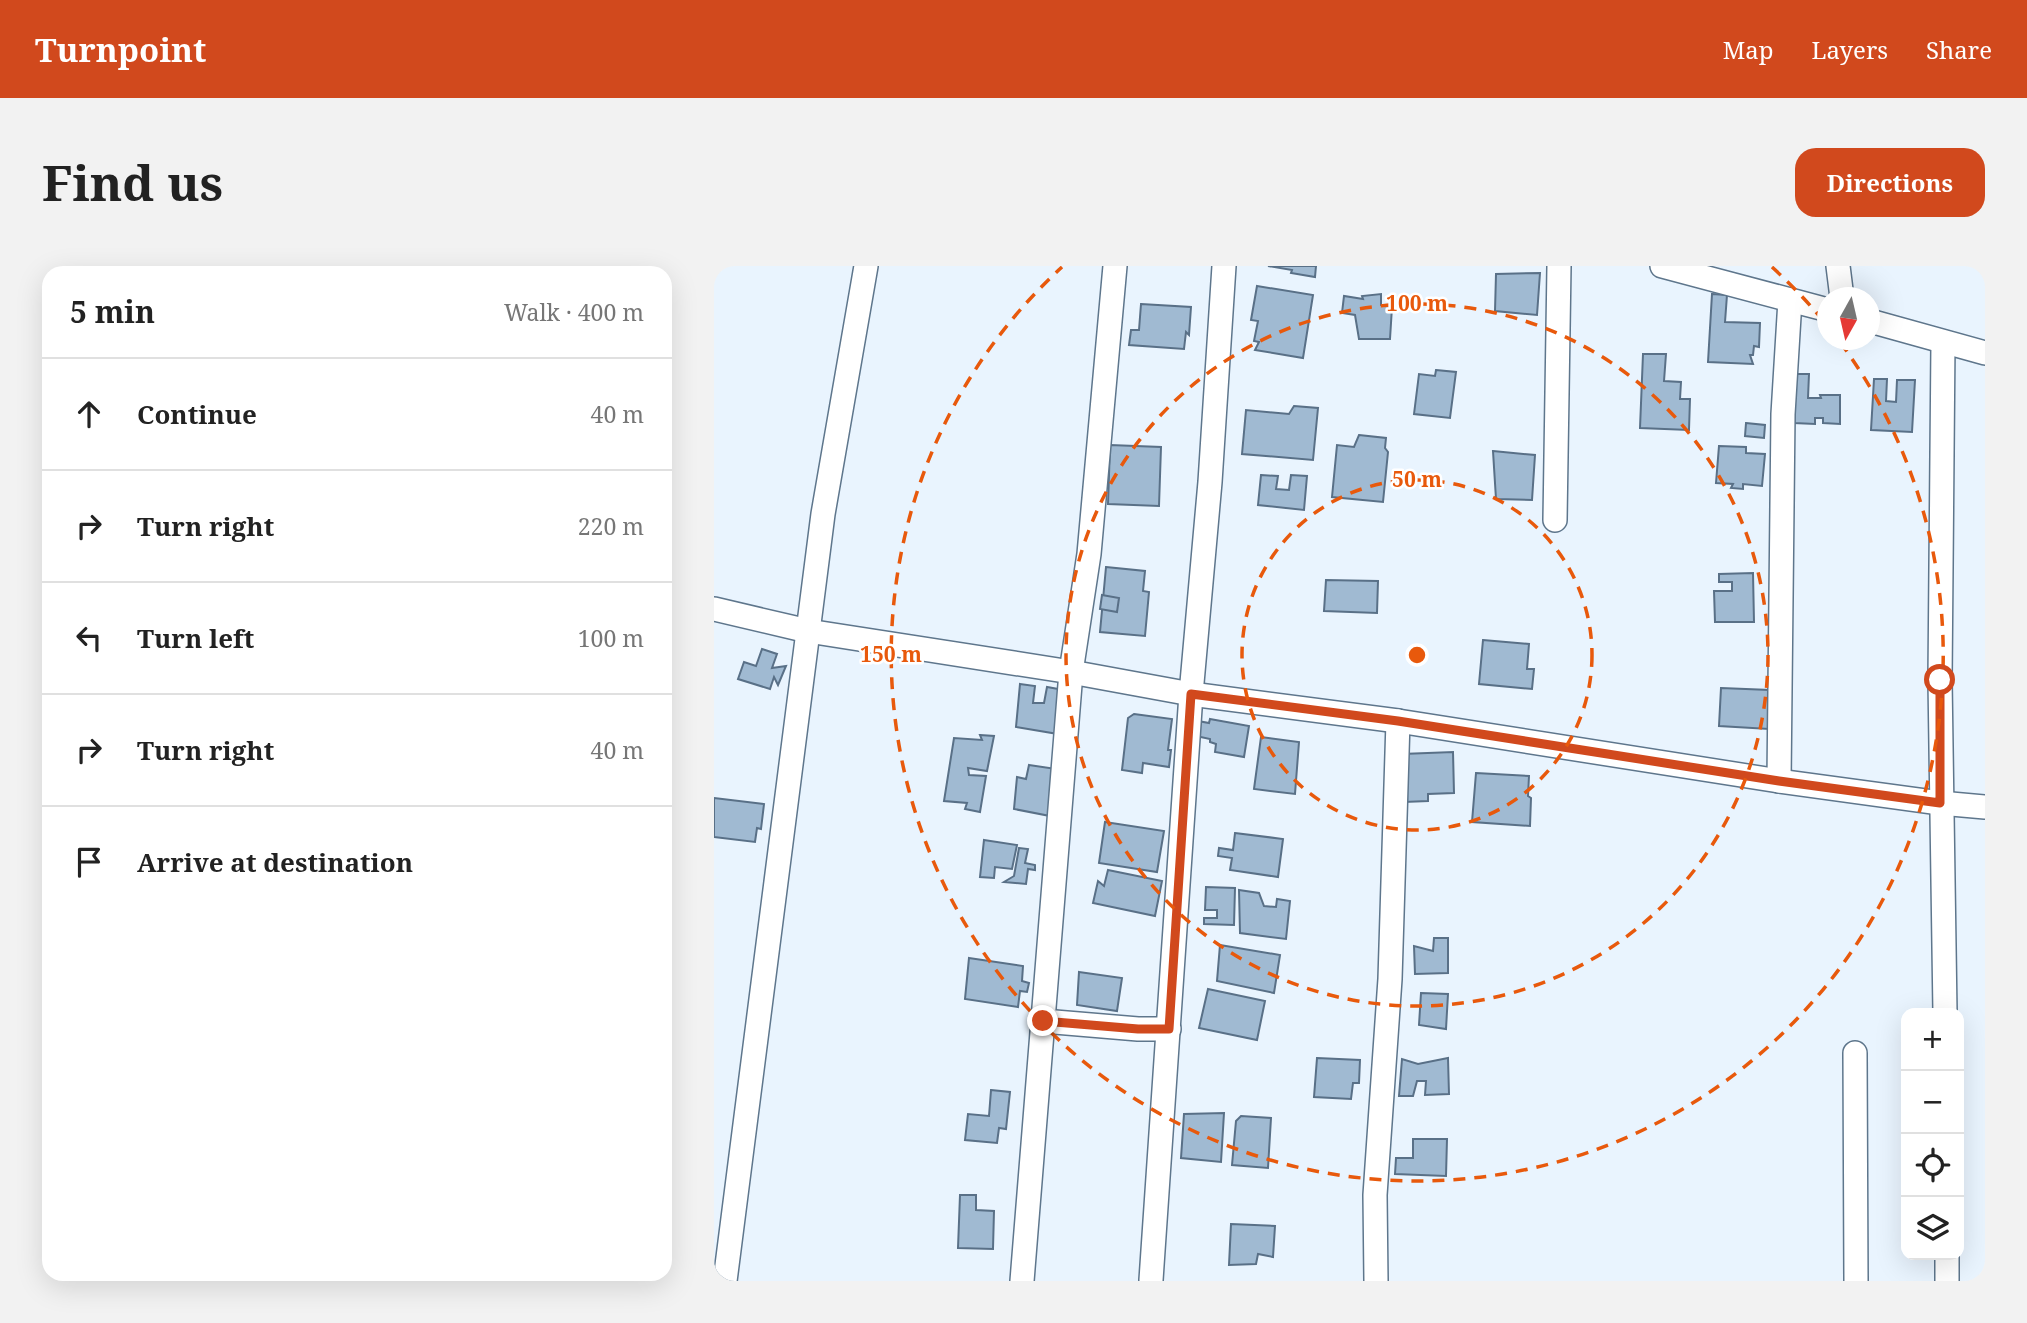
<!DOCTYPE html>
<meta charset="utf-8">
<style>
:root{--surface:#fff;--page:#f2f2f2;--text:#222;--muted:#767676;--line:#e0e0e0;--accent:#d1491d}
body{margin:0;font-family:"Noto Serif",serif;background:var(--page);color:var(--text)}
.controls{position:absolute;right:21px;bottom:21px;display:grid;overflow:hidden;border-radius:14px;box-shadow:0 7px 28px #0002}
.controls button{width:63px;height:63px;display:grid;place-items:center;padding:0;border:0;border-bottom:2px solid var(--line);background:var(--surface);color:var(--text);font:35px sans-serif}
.compass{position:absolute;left:1103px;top:21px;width:63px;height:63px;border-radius:50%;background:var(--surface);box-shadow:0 7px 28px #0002;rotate:188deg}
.stop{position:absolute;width:21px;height:21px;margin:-16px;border:5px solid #d1491d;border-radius:50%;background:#fff}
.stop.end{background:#d1491d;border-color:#fff;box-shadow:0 2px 7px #0008}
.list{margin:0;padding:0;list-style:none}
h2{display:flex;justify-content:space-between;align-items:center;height:91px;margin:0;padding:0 28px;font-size:30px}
h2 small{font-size:23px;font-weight:400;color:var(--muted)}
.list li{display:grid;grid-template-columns:46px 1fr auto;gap:21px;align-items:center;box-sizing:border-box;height:112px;padding:0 28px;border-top:2px solid var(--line)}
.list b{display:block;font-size:26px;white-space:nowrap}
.list em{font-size:23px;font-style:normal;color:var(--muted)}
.icon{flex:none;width:38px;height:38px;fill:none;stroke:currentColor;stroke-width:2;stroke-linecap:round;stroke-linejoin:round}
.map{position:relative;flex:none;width:1271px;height:1015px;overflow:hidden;border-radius:21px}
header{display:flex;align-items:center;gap:42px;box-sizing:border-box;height:98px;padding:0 35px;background:var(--accent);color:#fff}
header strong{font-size:33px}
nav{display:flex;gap:38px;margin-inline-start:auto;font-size:24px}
.intro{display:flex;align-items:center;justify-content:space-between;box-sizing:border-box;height:168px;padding:0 42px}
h1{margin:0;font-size:49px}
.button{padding:18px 32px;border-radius:21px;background:var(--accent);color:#fff;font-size:24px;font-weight:700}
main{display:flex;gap:42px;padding:0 42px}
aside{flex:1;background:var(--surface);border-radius:21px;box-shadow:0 7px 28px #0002}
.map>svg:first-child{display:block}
</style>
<header>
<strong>Turnpoint</strong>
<nav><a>Map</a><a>Layers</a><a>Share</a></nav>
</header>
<div class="intro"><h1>Find us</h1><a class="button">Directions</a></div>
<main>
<aside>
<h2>5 min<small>Walk · 400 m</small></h2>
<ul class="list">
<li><svg class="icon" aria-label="ahead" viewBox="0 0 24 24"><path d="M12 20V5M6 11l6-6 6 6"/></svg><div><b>Continue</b></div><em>40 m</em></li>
<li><svg class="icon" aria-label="right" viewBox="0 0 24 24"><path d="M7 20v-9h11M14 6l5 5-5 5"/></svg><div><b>Turn right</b></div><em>220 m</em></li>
<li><svg class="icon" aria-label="left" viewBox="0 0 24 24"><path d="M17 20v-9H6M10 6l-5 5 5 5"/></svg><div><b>Turn left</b></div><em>100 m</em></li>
<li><svg class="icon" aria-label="right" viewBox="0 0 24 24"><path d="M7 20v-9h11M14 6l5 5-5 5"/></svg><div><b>Turn right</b></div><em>40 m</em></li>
<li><svg class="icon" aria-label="arrive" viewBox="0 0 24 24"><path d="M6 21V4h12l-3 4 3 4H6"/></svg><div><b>Arrive at destination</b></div></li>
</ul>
</aside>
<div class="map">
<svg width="1271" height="1015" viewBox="0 0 1271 1015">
<rect width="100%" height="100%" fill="#e9f4fe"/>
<g fill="#a0bad2" stroke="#597087" stroke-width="2">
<polygon points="554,0 602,0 601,11 577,7 578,4"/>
<polygon points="826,7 823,49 781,45 782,8"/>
<polygon points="543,20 599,29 589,92 541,84 545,76 540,75 544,55 537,54"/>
<polygon points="667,28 667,39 678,41 676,73 645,73 641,49 628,47 630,30 649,33 648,30"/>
<polygon points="998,28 1013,29 1011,56 1046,57 1045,81 1040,80 1039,89 1036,89 1039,98 994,96"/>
<polygon points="427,38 477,41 475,69 472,66 470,83 415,79 417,64 425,64"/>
<polygon points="929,88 952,88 950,115 967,116 966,133 976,133 975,164 926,162"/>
<polygon points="722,104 742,106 736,152 700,148 705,108 721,110"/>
<polygon points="1082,108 1095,108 1094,132 1107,132 1106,129 1126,129 1126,158 1109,157 1109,152 1101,152 1101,158 1080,157"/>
<polygon points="1160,113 1173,113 1172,135 1182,136 1183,114 1201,114 1198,166 1157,164"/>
<polygon points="580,140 604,142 599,194 528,188 532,144 575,148"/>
<polygon points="1032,157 1051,159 1050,172 1031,170"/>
<polygon points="645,169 672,172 671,182 674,186 669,236 618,231 623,179 640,181"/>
<polygon points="396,179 447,181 445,240 394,238"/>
<polygon points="1005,180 1032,181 1032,187 1051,188 1048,220 1029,218 1029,223 1017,222 1019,218 1002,217"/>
<polygon points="779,185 821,189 818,234 782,233"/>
<polygon points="547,209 564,210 562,223 575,224 577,209 593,210 590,244 544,239"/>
<polygon points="392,301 431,305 429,325 435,326 431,370 386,366"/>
<polygon points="1039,307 1040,356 1001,356 1000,325 1018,325 1018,316 1005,316 1005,308"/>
<polygon points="612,314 664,315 663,347 610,345"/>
<polygon points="388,329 405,332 403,346 386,343"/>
<polygon points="769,374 815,378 813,403 820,403 818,423 765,418"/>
<polygon points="48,383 63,388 58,402 72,400 64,419 60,411 56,423 24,413 30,396 42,400"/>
<polygon points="306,418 321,420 319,437 330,437 333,421 350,424 344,468 302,461"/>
<polygon points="1007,422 1056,424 1055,463 1005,460"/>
<polygon points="420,448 458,453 454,484 457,484 455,501 429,497 428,507 408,504 414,452"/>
<polygon points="496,453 535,460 530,491 501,486 502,478 496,476 496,473 482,470 484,455 495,457"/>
<polygon points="266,469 280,470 273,505 254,502 255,509 272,510 266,546 251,543 253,537 230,535 240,472 268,474"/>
<polygon points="547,471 585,476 581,528 540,523"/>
<polygon points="739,486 740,527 714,528 714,535 690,536 688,488"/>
<polygon points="315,499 349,504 336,550 300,543 303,511 312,513"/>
<polygon points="762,507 815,510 814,530 817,532 816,560 758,556"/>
<polygon points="0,532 50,538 47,563 43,562 41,576 0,571"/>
<polygon points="391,556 450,565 443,606 385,597"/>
<polygon points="521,567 569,573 564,611 516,604 518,592 504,590 505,582 519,584"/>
<polygon points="270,574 303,579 298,603 281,601 280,612 266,611"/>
<polygon points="305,582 314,583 311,597 321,599 321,604 314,603 312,618 290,616 300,610"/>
<polygon points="394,604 448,615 441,650 379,637 384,615 390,620"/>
<polygon points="492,621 521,622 520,659 490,658 490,652 503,652 503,644 491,644"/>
<polygon points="525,624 545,627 550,640 562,641 563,633 576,635 572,673 526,667"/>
<polygon points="720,672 734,672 734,707 701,708 700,680 719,685"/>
<polygon points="506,679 566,689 560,727 503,715"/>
<polygon points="255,692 309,700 308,715 315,717 313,726 306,725 304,741 251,733"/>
<polygon points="365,706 408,712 403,745 363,739"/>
<polygon points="494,723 551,735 543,774 485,762"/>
<polygon points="707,727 734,728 732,763 705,759"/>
<polygon points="603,792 646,794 645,817 639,817 637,833 600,831"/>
<polygon points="734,792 735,828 711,829 712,815 703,815 699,830 685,830 688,793 704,798"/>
<polygon points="277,824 296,826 292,863 285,862 283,877 251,874 254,848 275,850"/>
<polygon points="510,847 507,896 467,892 470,848"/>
<polygon points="527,850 557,852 554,902 518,899 522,855"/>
<polygon points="699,873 733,873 732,910 681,908 682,892 699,892"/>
<polygon points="246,929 262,929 262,944 280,945 279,983 244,982"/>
<polygon points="517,958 561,960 559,991 544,988 542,998 515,999"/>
</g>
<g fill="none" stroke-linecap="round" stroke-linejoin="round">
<defs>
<g id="minor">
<polyline points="948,0 1114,44"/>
<polyline points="1124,0 1128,32"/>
<polyline points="1156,55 1271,87"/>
<polyline points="1229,76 1226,414 1231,747"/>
<polyline points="841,254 845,0"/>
<polyline points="0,343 94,365 357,406 477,428 684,455 1065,515 1226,537 1271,541"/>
<polyline points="1065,515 1069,148 1076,34"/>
<polyline points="329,755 424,763 455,763"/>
<polyline points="1141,787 1142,1015"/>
<polyline points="437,1014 477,428 496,216 510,0"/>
<polyline points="11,1015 109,248 152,0"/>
<polyline points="308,1015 357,406 375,288 401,0"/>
<polyline points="662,1015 661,929 676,713 684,455"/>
<polyline points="1233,1015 1233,989"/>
</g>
</defs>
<use href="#minor" stroke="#5e768c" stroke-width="26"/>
<use href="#minor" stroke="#fff" stroke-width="23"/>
</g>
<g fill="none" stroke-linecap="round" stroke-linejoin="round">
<polyline stroke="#d1491d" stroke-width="9" points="329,755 424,763 455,763 477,428 684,455 1065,515 1226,537 1226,414"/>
</g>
<g fill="none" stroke="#e8590c" stroke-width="3.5" stroke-dasharray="12 9">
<circle cx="703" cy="389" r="175"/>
<circle cx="703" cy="389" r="351"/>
<path d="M1058 1A526 526 0 0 1 1112 58M1126 76A526 526 0 1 1 348 1"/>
</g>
<circle cx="703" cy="389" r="10" fill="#e8590c" stroke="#fff" stroke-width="3.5"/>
<g font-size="21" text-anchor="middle" font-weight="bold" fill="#e8590c" stroke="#fff" stroke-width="5" stroke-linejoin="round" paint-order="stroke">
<text x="703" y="45">100 m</text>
<text x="703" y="221">50 m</text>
<text x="177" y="396">150 m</text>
</g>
</svg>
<div class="controls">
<button>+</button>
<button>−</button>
<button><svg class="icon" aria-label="locate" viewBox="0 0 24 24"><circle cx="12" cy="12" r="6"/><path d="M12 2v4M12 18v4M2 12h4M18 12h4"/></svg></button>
<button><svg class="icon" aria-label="layers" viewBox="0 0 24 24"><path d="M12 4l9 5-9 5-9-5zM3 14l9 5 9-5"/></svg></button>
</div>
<svg class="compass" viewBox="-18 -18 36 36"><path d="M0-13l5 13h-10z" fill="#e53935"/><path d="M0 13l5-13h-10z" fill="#767676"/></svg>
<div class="stop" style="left:1226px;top:414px"></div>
<div class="stop end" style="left:329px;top:755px"></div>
</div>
</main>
